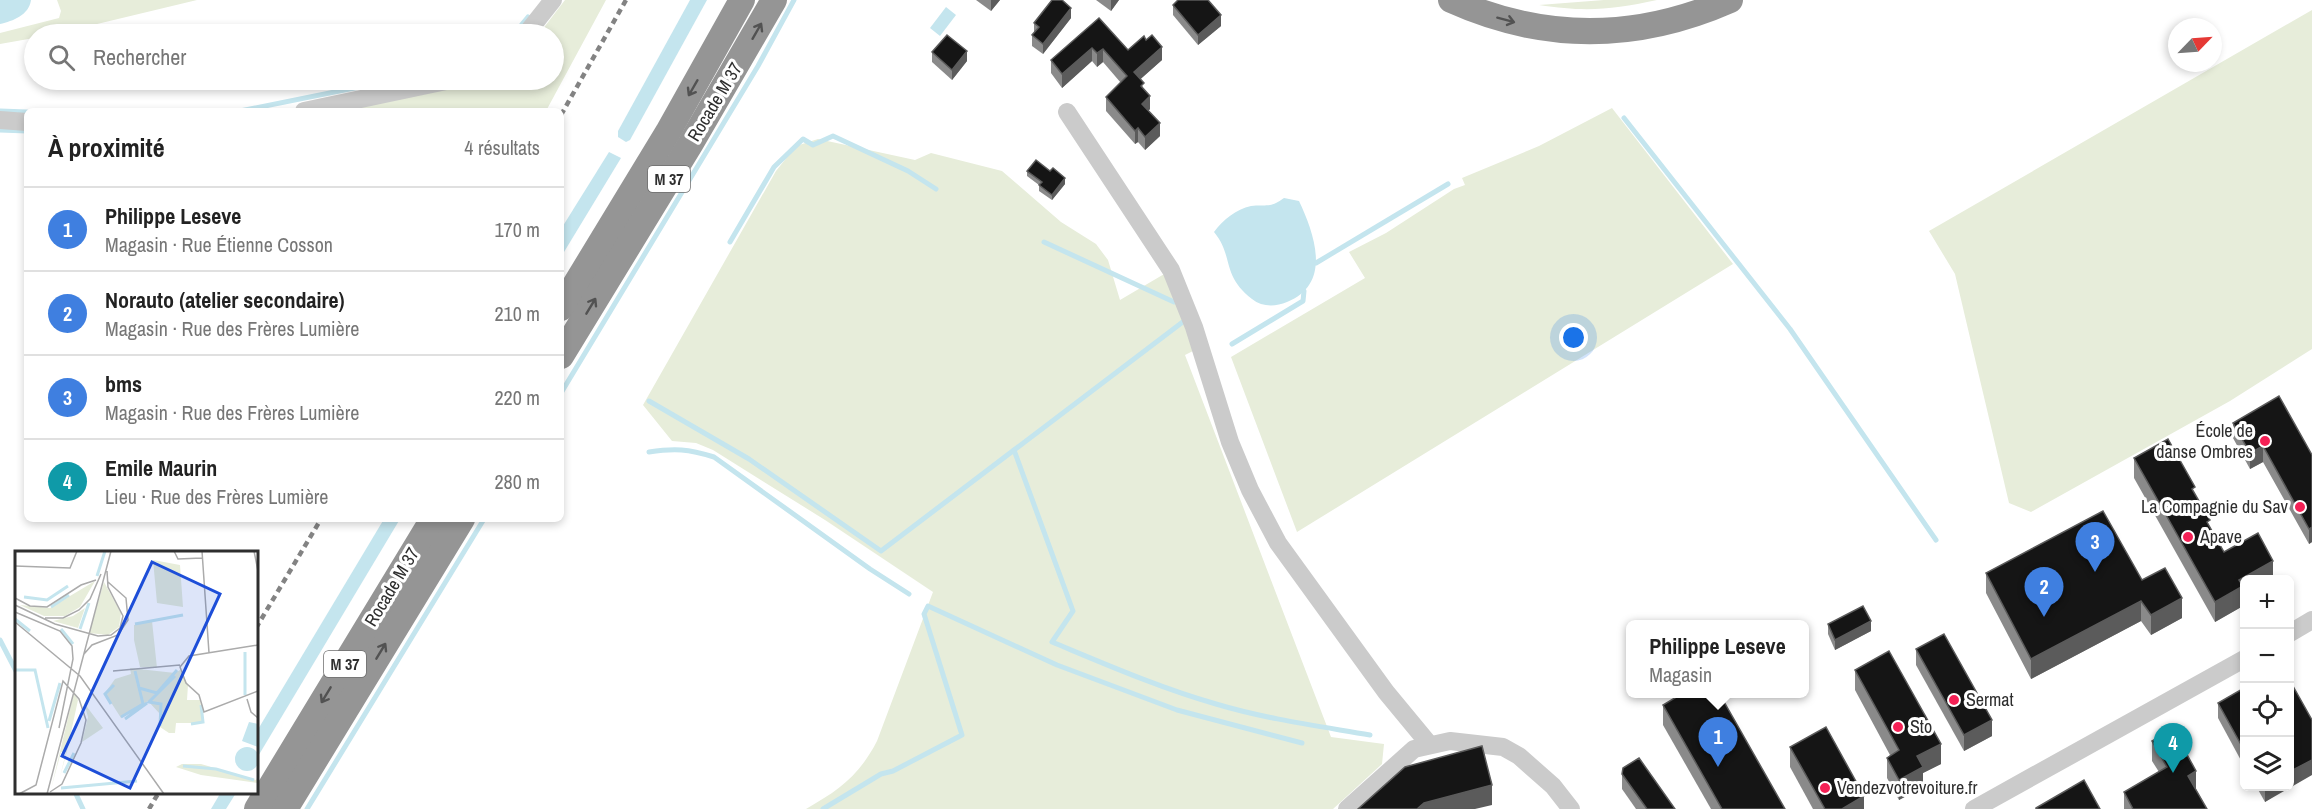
<!DOCTYPE html>
<html lang="fr">
<meta charset="utf-8">
<style>
:root{--surface:#fff;--page:#f6f6f6;--text:#222;--muted:#767676;--line:#e0e0e0;--accent:#db2777}
body{margin:0;font-family:"Archivo Narrow",sans-serif;background:var(--page);color:var(--text)}
.controls{position:absolute;right:18px;bottom:18px;display:grid;overflow:hidden;border-radius:9px;box-shadow:0 3px 9px #0003}
.controls button{width:54px;height:54px;display:grid;place-items:center;padding:0;border:0;border-bottom:2px solid var(--line);background:var(--surface);color:var(--text);font:30px sans-serif}
.compass{position:absolute;left:2168px;top:18px;width:54px;height:54px;border-radius:50%;background:var(--surface);box-shadow:0 3px 9px #0003;rotate:65deg}
.you{position:absolute;left:1574px;top:338px;width:21px;height:21px;margin:-15px;border:4px solid #fff;border-radius:50%;background:#1a73e8;box-shadow:0 0 0 9px #1a73e833}
.badge{display:grid;place-items:center;width:39px;height:39px;border-radius:50%;background:var(--accent);color:#fff;font-size:20px;font-weight:700}
.pin{position:absolute;translate:-50% -50px;filter:drop-shadow(0 2px 3px #0008)}
.pin::after{content:'';position:absolute;top:32px;width:21px;height:18px;background:inherit;clip-path:polygon(0 0,100% 0,50% 100%)}
.popup{position:absolute;left:1626px;top:620px;width:183px;height:78px;box-sizing:border-box;display:grid;place-content:center;border-radius:9px;background:var(--surface);filter:drop-shadow(0 2px 4px #0005);font-size:20px;white-space:nowrap;color:var(--muted)}
.popup b{font-size:22px;color:var(--text)}
.popup::after{content:'';position:absolute;left:50%;top:100%;margin-left:-12px;border:12px solid transparent;border-top-color:var(--surface)}
.list{margin:0;padding:0;list-style:none}
h2{display:flex;justify-content:space-between;align-items:center;height:78px;margin:0;padding:0 24px;font-size:26px}
h2 small{font-size:20px;font-weight:400;color:var(--muted)}
.list li{display:grid;grid-template-columns:39px 1fr auto;gap:18px;align-items:center;box-sizing:border-box;height:84px;padding:0 24px;border-top:2px solid var(--line)}
.list b{display:block;font-size:22px;white-space:nowrap}
.list p{margin:0;font-size:20px;white-space:nowrap;color:var(--muted)}
.list em{font-size:20px;font-style:normal;color:var(--muted)}
.icon{flex:none;width:33px;height:33px;fill:none;stroke:currentColor;stroke-width:2;stroke-linecap:round;stroke-linejoin:round}
.map{position:relative;flex:none;width:2312px;height:809px;overflow:hidden}
.search{position:absolute;background:var(--surface);box-shadow:0 3px 9px #0003;left:24px;top:24px;width:540px;height:66px;display:flex;align-items:center;gap:15px;box-sizing:border-box;padding:0 21px;border-radius:33px;color:var(--muted);font-size:22px}
.panel{position:absolute;background:var(--surface);box-shadow:0 3px 9px #0003;left:24px;top:108px;width:540px;height:414px;border-radius:9px}
.map>svg:first-child{display:block}
</style>
<div class="map">
<svg width="2312" height="809" viewBox="0 0 2312 809">
<rect width="100%" height="100%" fill="#fff"/>
<g fill="#e7edda">
<polygon points="57,0 197,0 68,31 34,34 34,38 0,44 0,33 59,18 61,11"/>
<polygon points="565,0 606,0 546,111 337,111 392,97 480,80 554,80 554,34 539,34"/>
<path d="M 1604,0 L 1657,0 C 1612,10 1584,12 1539,5 Z"/>
<polygon points="2312,10 2312,349 2230,401 2031,512 2009,503 1955,274 1929,231"/>
<polygon points="1612,108 1733,264 1297,532 1231,357 1365,278 1349,252 1386,233 1454,189 1465,185 1462,178 1539,146"/>
<path d="M 818,139 L 915,160 L 931,153 L 1002,171 L 1061,222 L 1096,244 L 1108,260 L 1120,300 L 1171,270 L 1201,347 L 1185,355 L 1331,737 L 1384,744 L 1382,764 L 1333,809 L 806,809 C 839,790 859,776 877,741 L 933,592 L 825,520 L 713,450 L 696,443 L 672,441 L 643,405 L 776,171 L 796,146 Z"/>
</g>
<g fill="#c4e5ee">
<path d="M 0,0 L 31,0 C 29,15 13,21 0,24 Z"/>
<polygon points="690,0 707,0 630,140 626,142 618,137 618,131"/>
<polygon points="946,7 956,15 940,36 930,28"/>
<polygon points="609,152 621,158 561,257 561,229"/>
<path d="M 1284,198 L 1299,201 C 1315,235 1332,284 1287,302 C 1275,307 1262,307 1252,299 C 1221,275 1234,256 1214,232 C 1223,220 1236,209 1251,206 C 1267,204 1269,209 1284,198 Z"/>
<polygon points="384,519 400,519 257,758 257,731"/>
<polygon points="221,792 236,793 226,809 211,809"/>
</g>
<g fill="none" stroke-linecap="round" stroke-linejoin="round">
<g stroke="#c4e5ee" stroke-width="5">
<polyline points="514,34 528,17"/>
<polyline points="554,64 556,64"/>
<polyline points="452,87 485,80"/>
<polyline points="0,111 27,112"/>
<polyline points="240,111 394,80"/>
<polyline points="1624,118 1790,329 1936,540"/>
<polyline points="0,130 27,131"/>
<polyline points="730,242 774,167 803,139 813,145 833,136 908,171 936,189"/>
<polyline points="1044,242 1174,302"/>
<polyline points="1316,263 1448,184"/>
<polyline points="1232,344 1303,301 1304,291"/>
<polyline points="561,393 758,66 794,0"/>
<polyline points="649,401 749,459 881,551 1184,321"/>
<path d="M 1014,450 L 1073,611 L 1052,642 C 1105,664 1160,688 1216,704 C 1266,719 1318,726 1370,735"/>
<path d="M 649,452 C 675,448 688,449 714,457 L 870,569 L 909,594"/>
<polyline points="0,640 16,671"/>
<polyline points="75,792 83,809"/>
<polyline points="307,809 484,519"/>
<polyline points="823,809 881,774 893,771 962,735 924,614 928,606 1057,665 1177,710 1302,743"/>
</g>
<g stroke="#cbcbcb" stroke-width="18">
<polyline points="526,34 553,0"/>
<polyline points="304,111 451,80"/>
<polyline points="1067,112 1171,270 1194,327 1230,442 1250,490 1278,543 1386,692 1429,744"/>
<polyline points="0,120 27,122"/>
<polyline points="2290,633 2312,620"/>
<polyline points="1347,809 1414,749 1450,741 1503,747 1519,756 1553,786 1571,809"/>
<polyline points="1974,809 2244,659"/>
</g>
<g stroke="#959595" stroke-width="26">
<path d="M 1451,0 C 1544,42 1637,41 1730,0"/>
<polyline points="561,308 668,132 742,0"/>
<polyline points="561,356 691,143 774,0"/>
<polyline points="257,809 433,519"/>
<polyline points="285,809 462,519"/>
</g>
<g stroke="#838383" stroke-width="4.5" stroke-dasharray="6 4.5" stroke-linecap="butt">
<polyline points="561,115 626,0"/>
<polyline points="256,628 321,519"/>
<polyline points="149,809 159,792"/>
</g>
</g>
<g fill="#8a8a8a">
<polygon points="976,0 1000,0 991,11"/>
<polygon points="1096,0 1119,0 1111,11"/>
<polygon points="1173,5 1221,26 1198,45 1173,15"/>
<polygon points="1071,18 1043,54 1032,46 1032,35 1034,33 1034,23"/>
<polygon points="1099,18 1128,50 1162,60 1140,79 1150,109 1148,111 1160,136 1145,150 1138,142 1135,144 1106,111 1106,97 1121,83 1103,62 1097,67 1092,61 1062,88 1051,73 1051,60"/>
<polygon points="932,52 967,61 952,80 932,62"/>
<polygon points="1027,171 1065,184 1052,200 1039,191 1039,185 1027,176"/>
<polygon points="2233,423 2312,455 2312,542 2309,544 2263,462 2250,469 2233,438"/>
<polygon points="2134,458 2195,494 2210,528 2224,552 2273,579 2243,598 2243,606 2215,622 2134,478"/>
<polygon points="1986,573 2142,580 2182,618 2151,635 2141,621 2031,679 1986,593"/>
<polygon points="1828,624 1871,631 1835,650 1828,634"/>
<polygon points="1916,649 1992,736 1964,751 1916,665"/>
<polygon points="1855,670 1941,764 1923,773 1923,787 1899,800 1887,778 1887,758 1890,755 1855,690"/>
<polygon points="2244,688 2244,766 2218,718 2218,703"/>
<polygon points="1663,705 1785,809 1711,809 1663,725"/>
<polygon points="2152,741 2196,789 2207,809 2124,809 2124,792 2159,772 2152,761"/>
<polygon points="1790,747 1864,809 1813,809 1790,767"/>
<polygon points="1622,774 1675,809 1636,809 1622,789"/>
<polygon points="2256,786 2289,786 2265,802"/>
</g>
<g fill="#5b5b5b">
<polygon points="991,0 1000,0 991,11"/>
<polygon points="1111,0 1119,0 1111,11"/>
<polygon points="1071,8 1071,18 1043,54 1043,44"/>
<polygon points="1221,15 1221,26 1198,45 1198,35"/>
<polygon points="1162,47 1162,60 1134,85 1134,72"/>
<polygon points="1092,48 1092,61 1062,88 1062,74"/>
<polygon points="1103,49 1103,62 1097,67 1097,53"/>
<polygon points="967,51 967,61 952,80 952,70"/>
<polygon points="1150,96 1150,109 1142,117 1142,104"/>
<polygon points="1160,123 1160,136 1145,150 1145,137"/>
<polygon points="1138,128 1138,142 1135,144 1135,131"/>
<polygon points="1065,178 1065,184 1052,200 1052,195"/>
<polygon points="2263,446 2263,462 2250,469 2250,453"/>
<polygon points="2312,527 2312,542 2309,544 2309,529"/>
<polygon points="2273,561 2273,579 2244,579 2244,597 2243,598 2243,606 2215,622 2215,602 2239,580"/>
<polygon points="2182,598 2182,618 2151,635 2151,615"/>
<polygon points="2141,601 2141,621 2031,679 2031,659"/>
<polygon points="1871,621 1871,631 1835,650 1835,640"/>
<polygon points="1992,720 1992,736 1964,751 1964,735"/>
<polygon points="1941,744 1941,764 1923,773 1923,787 1899,800 1899,780 1917,756"/>
<polygon points="2312,760 2312,775 2265,802 2265,786 2289,786 2289,772"/>
<polygon points="2196,771 2196,790 2188,776"/>
<polygon points="1492,785 1492,805 1475,809 1417,809 1424,803"/>
<polygon points="1864,796 1864,809 1842,809"/>
</g>
<g fill="#151515" stroke="#5b5b5b" stroke-width="1.5">
<polygon points="1052,0 1062,0 1071,8 1043,44 1032,35 1039,27 1034,23"/>
<polygon points="1178,0 1208,0 1221,15 1198,35 1173,5"/>
<polygon points="1099,18 1128,50 1144,36 1146,40 1152,35 1162,47 1134,72 1144,83 1141,86 1150,96 1142,104 1160,123 1145,137 1138,128 1135,131 1106,97 1127,76 1103,49 1097,53 1092,48 1062,74 1051,60"/>
<polygon points="947,35 967,51 952,70 932,52"/>
<polygon points="1036,160 1050,171 1053,168 1065,178 1052,195 1039,185 1042,182 1027,171"/>
<polygon points="2279,396 2312,455 2312,527 2309,529 2263,446 2250,453 2233,423"/>
<polygon points="2168,439 2195,487 2192,489 2210,520 2207,522 2224,552 2258,533 2273,561 2239,580 2243,586 2215,602 2134,458"/>
<polygon points="2103,511 2142,580 2165,568 2182,598 2151,615 2141,601 2031,659 1986,573"/>
<polygon points="1863,606 1871,621 1835,640 1828,624"/>
<polygon points="1944,634 1992,720 1964,735 1916,649"/>
<polygon points="1889,651 1941,744 1917,756 1923,767 1899,780 1887,758 1899,750 1855,670"/>
<polygon points="2289,679 2312,720 2312,760 2289,772"/>
<polygon points="2244,688 2244,750 2218,703"/>
<polygon points="1683,693 1719,693 1785,809 1722,809 1663,705"/>
<polygon points="1826,727 1864,796 1842,809 1825,809 1790,747"/>
<polygon points="2173,729 2196,771 2188,776 2207,809 2133,809 2124,792 2167,767 2152,741"/>
<polygon points="1482,746 1492,785 1424,803 1417,809 1358,809 1405,767"/>
<polygon points="1639,758 1675,809 1647,809 1622,774 1623,768"/>
<polygon points="2084,780 2100,809 2036,809 2036,808"/>
</g>
<defs><path id="oneway-shaft" d="M-6 0H5M1.5-3L5.5 0L1.5 3" fill="none" stroke-width="1.6" stroke-linecap="round" stroke-linejoin="round" transform="scale(1.5)"/></defs>
<g stroke="#525252">
<use href="#oneway-shaft" transform="translate(1506 20) rotate(15)"/>
<use href="#oneway-shaft" transform="translate(757 31) rotate(-60)"/>
<use href="#oneway-shaft" transform="translate(693 88) rotate(120)"/>
<use href="#oneway-shaft" transform="translate(591 306) rotate(-59)"/>
<use href="#oneway-shaft" transform="translate(381 651) rotate(-59)"/>
<use href="#oneway-shaft" transform="translate(326 695) rotate(121)"/>
</g>
<g fill="#f42055" stroke="#fff" stroke-width="2">
<circle cx="2265" cy="441" r="6"/>
<circle cx="2300" cy="507" r="6"/>
<circle cx="2188" cy="537" r="6"/>
<circle cx="1954" cy="700" r="6"/>
<circle cx="1898" cy="727" r="6"/>
<circle cx="1825" cy="788" r="6"/>
</g>
<g text-anchor="middle" stroke-width="6" stroke-linejoin="round" paint-order="stroke">
<g fill="#fff" stroke="#6d6d6d" stroke-width="1.5">
<rect x="648" y="166" width="42" height="26" rx="4.5"/>
<rect x="324" y="651" width="42" height="26" rx="4.5"/>
</g>
<g font-size="16" font-weight="bold" fill="#2e2e2e">
<text x="669" y="185">M 37</text>
<text x="345" y="670">M 37</text>
</g>
<g font-size="18" fill="#2e2e2e" stroke="#fff">
<text transform="translate(715 102) rotate(-59)" y="6">Rocade M 37</text>
<text transform="translate(392 587) rotate(-59)" y="6">Rocade M 37</text>
</g>
<g font-size="18" fill="#2e2e2e" stroke="#fff" text-anchor="start">
<text x="2253" y="437" text-anchor="end">École de<tspan x="2253" dy="21">danse Ombres</tspan></text>
<text x="2288" y="513" text-anchor="end">La Compagnie du Sav</text>
<text x="2200" y="543">Apave</text>
<text x="1966" y="706">Sermat</text>
<text x="1910" y="733">Sto</text>
<text x="1837" y="794">Vendezvotrevoiture.fr</text>
</g>
</g>
<g transform="translate(15 551)">
<rect width="243" height="243" fill="#fff"/>
<path d="M 138,9 L 165,14 L 168,56 L 142,52 ZM 80,30 L 65,56 L 50,65 L 29,65 L 5,54 L 35,57 ZM 89,31 L 106,62 L 104,76 L 93,84 L 74,82 ZM 70,57 L 63,77 L 38,70 L 58,65 ZM 137,70 L 142,117 L 125,116 L 119,89 L 119,74 ZM 115,117 L 160,122 L 165,119 L 173,134 L 172,149 L 185,149 L 189,172 L 161,172 L 160,182 L 154,182 L 145,176 L 145,163 L 133,150 L 106,167 L 90,142 L 100,128 L 116,123 ZM 59,142 L 63,149 L 52,200 L 45,226 L 51,201 L 46,201 L 36,238 ZM 69,152 L 88,177 L 67,191 L 73,166 ZM 167,213 L 186,213 L 241,229 L 243,226 L 243,232 L 186,224 L 161,216 Z" fill="#e7edda"/>
<path d="M 234,171 L 243,173 L 243,196 L 227,190 ZM220 208a12 12 0 1 1 24 0a12 12 0 1 1-24 0Z" fill="#c4e5ee"/>
<path fill="none" stroke="#c4e5ee" stroke-width="3" d="M 82,25 L 90,0M 9,46 L 32,49 L 53,35M 36,56 L 54,44M 0,68 L 15,80M 120,73 L 168,64M 46,78 L 58,93M 65,78 L 74,52M 230,101 L 230,144M 0,119 L 20,119 L 33,177M 124,137 L 142,142 L 162,119M 96,153 L 90,143 L 99,134M 106,166 L 128,153 L 120,120M 110,168 L 132,152M 34,170 L 45,132M 176,173 L 188,171 L 186,154M 145,175 L 146,153 L 134,151 L 160,125M 168,215 L 201,218 L 239,229M 49,222 L 59,202M 46,237 L 122,230"/>
<path fill="none" stroke="#ababab" stroke-width="1.5" d="M 159,0 L 163,8 L 187,7M 187,0 L 194,102M 239,0 L 243,20M 0,15 L 55,17 L 62,0M 0,47 L 15,55 L 32,56 L 66,34 L 81,29M 0,54 L 40,73 L 83,85 L 96,84 L 105,77 L 108,65 L 93,36 L 92,20M 0,61 L 45,80 L 57,95 L 58,108 L 44,177M 30,67 L 48,67 L 64,59 L 75,48 L 86,23M 0,71 L 65,125 L 149,243M 243,94 L 174,105 L 165,116 L 171,132 L 184,144 L 189,161 L 243,140M 69,103 L 77,94 L 103,84 L 113,69 L 111,47 L 93,31M 98,120 L 165,114M 232,148 L 236,161 L 243,167M 4,243 L 21,234 L 48,130 L 64,148 L 71,169 L 66,192 L 47,233 L 35,241M 32,243 L 96,0"/>
<path fill="#1d4ed8" fill-opacity="0.15" stroke="#1d4ed8" stroke-width="3" d="M 137,11 L 205,43 L 115,237 L 47,205 Z"/>
<rect width="243" height="243" fill="none" stroke="#2e2e2e" stroke-width="3"/>
</g>
</svg>
<div class="controls">
<button>+</button>
<button>−</button>
<button><svg class="icon" aria-label="locate" viewBox="0 0 24 24"><circle cx="12" cy="12" r="6"/><path d="M12 2v4M12 18v4M2 12h4M18 12h4"/></svg></button>
<button><svg class="icon" aria-label="layers" viewBox="0 0 24 24"><path d="M12 4l9 5-9 5-9-5zM3 14l9 5 9-5"/></svg></button>
</div>
<svg class="compass" viewBox="-18 -18 36 36"><path d="M0-13l5 13h-10z" fill="#e53935"/><path d="M0 13l5-13h-10z" fill="#767676"/></svg>
<div class="you"></div>
<div class="pin badge" style="left:1718px;top:767px;background:#3f7fe0">1</div>
<div class="popup"><b>Philippe Leseve</b>Magasin</div>
<div class="pin badge" style="left:2044px;top:617px;background:#3f7fe0">2</div>
<div class="pin badge" style="left:2095px;top:572px;background:#3f7fe0">3</div>
<div class="pin badge" style="left:2173px;top:773px;background:#0f9aa8">4</div>
<div class="search"><svg class="icon" aria-label="search" viewBox="0 0 24 24"><circle cx="10" cy="10" r="6"/><path d="M15 15l6 6"/></svg>Rechercher</div>
<section class="panel">
<h2>À proximité<small>4 résultats</small></h2>
<ul class="list">
<li><span class="badge" style="background:#3f7fe0">1</span><div><b>Philippe Leseve</b><p>Magasin · Rue Étienne Cosson</p></div><em>170 m</em></li>
<li><span class="badge" style="background:#3f7fe0">2</span><div><b>Norauto (atelier secondaire)</b><p>Magasin · Rue des Frères Lumière</p></div><em>210 m</em></li>
<li><span class="badge" style="background:#3f7fe0">3</span><div><b>bms</b><p>Magasin · Rue des Frères Lumière</p></div><em>220 m</em></li>
<li><span class="badge" style="background:#0f9aa8">4</span><div><b>Emile Maurin</b><p>Lieu · Rue des Frères Lumière</p></div><em>280 m</em></li>
</ul>
</section>
</div>
